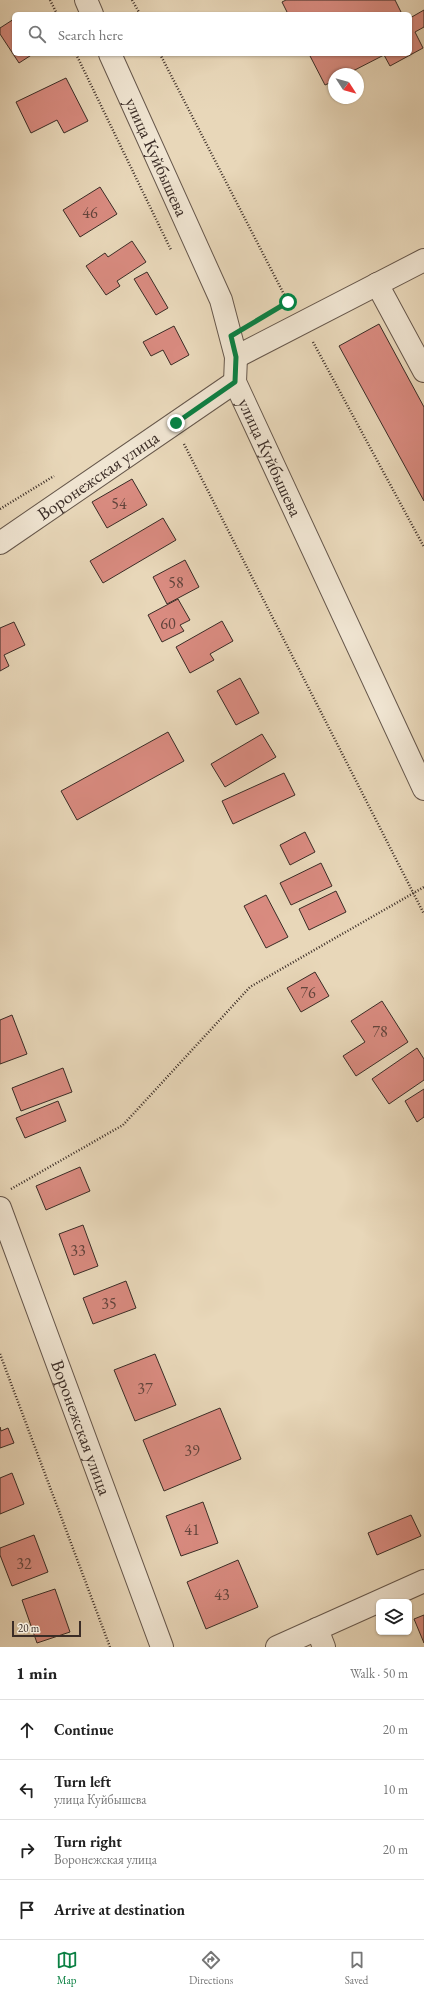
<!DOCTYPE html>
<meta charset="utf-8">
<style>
:root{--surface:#fff;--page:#f6f6f6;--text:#222;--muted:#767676;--line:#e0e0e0;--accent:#0b8043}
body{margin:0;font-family:"EB Garamond",serif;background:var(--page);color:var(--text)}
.controls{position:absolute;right:12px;bottom:12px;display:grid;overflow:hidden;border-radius:6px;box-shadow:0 1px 3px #0004}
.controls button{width:36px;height:36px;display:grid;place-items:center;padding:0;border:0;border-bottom:1px solid var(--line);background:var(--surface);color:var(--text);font:20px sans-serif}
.compass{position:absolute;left:328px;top:68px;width:36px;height:36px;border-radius:50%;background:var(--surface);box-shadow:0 1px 3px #0004;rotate:126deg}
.scale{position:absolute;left:12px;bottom:10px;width:69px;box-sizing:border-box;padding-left:4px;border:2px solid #3a2c26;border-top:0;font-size:11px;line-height:14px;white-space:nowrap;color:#3a2c26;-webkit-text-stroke:3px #f0e5d2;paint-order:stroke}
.stop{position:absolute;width:12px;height:12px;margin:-9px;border:3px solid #0b8043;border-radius:50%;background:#fff}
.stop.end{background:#0b8043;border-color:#fff;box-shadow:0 1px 4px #0008}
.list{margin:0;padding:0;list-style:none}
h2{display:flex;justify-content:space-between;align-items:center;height:52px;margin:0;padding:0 16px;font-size:17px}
h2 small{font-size:13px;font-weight:400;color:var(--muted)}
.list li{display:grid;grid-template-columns:26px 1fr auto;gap:12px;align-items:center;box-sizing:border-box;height:60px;padding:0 16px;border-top:1px solid var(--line)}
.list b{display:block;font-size:15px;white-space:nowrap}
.list p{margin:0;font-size:13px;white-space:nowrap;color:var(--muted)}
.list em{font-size:13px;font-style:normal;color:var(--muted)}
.icon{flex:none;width:22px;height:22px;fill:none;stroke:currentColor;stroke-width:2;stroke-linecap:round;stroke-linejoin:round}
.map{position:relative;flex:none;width:424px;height:1647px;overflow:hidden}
.search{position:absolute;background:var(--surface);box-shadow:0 1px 3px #0004;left:12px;right:12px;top:12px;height:44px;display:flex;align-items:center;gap:10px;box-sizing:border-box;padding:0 14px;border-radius:6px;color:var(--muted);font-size:15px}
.sheet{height:292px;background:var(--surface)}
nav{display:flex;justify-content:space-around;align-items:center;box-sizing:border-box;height:56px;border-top:1px solid var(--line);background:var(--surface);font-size:11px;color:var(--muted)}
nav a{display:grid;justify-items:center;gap:2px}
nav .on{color:var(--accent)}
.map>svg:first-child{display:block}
</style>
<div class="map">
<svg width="424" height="1647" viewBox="0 0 424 1647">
<rect width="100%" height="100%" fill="#e8d7b9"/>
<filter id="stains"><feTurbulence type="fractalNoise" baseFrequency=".005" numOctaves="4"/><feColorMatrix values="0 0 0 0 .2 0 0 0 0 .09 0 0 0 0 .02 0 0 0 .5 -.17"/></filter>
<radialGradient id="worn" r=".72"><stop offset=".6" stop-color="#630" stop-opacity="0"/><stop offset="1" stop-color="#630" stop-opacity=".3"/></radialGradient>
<g fill="#d98b80" stroke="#3a2c26">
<polygon points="286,0 395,0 402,14 288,14 282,2"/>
<polygon points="424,10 424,27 415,32 423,48 390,66 384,55 347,74 334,74 334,81 325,85 309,54 410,54 410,18"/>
<polygon points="14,19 14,54 33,54 19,63 0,34 0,28"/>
<polygon points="66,78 88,121 64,133 57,120 31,133 16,102"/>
<polygon points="100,187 117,214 80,237 63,210"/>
<polygon points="132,241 146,262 117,281 120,286 106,295 86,266 105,253 108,257"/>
<polygon points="147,272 168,308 156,315 134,279"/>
<polygon points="379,324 424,407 424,501 339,346"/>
<polygon points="174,326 189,355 171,365 163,350 151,356 143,342"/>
<polygon points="132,479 147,505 107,528 92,502"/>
<polygon points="163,518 176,540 103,583 90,561"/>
<polygon points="185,560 199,587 167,604 153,577"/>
<polygon points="178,599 190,620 180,625 184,631 162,642 148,615"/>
<polygon points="222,621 233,641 210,654 214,660 190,673 176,647"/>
<polygon points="14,622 25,645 4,655 9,666 0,671 0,628"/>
<polygon points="240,678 259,713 236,725 217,691"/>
<polygon points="168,732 184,761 77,820 61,791"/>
<polygon points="262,734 276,757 225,787 211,764"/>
<polygon points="284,773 295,795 233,824 222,801"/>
<polygon points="305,832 315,852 290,865 280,845"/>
<polygon points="321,863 332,886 291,905 280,883"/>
<polygon points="336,891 346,912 309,930 299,909"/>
<polygon points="266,895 288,937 266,948 244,906"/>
<polygon points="315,972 329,996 301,1012 287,988"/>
<polygon points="382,1001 408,1042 356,1076 343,1056 365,1042 351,1021"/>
<polygon points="12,1015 27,1054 0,1064 0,1020"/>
<polygon points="417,1048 424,1059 424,1080 389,1104 372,1079"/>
<polygon points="63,1068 72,1092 21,1111 12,1088"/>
<polygon points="424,1089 424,1117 417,1122 405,1101"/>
<polygon points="58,1101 66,1121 25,1138 16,1118"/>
<polygon points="80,1167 90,1191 46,1210 36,1186"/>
<polygon points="83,1225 98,1266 74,1275 59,1234"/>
<polygon points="126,1281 136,1308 93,1324 83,1298"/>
<polygon points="155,1354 176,1405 135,1421 114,1370"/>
<polygon points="220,1408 241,1459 164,1491 143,1440"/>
<polygon points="0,1427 1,1431 8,1428 14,1443 0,1448"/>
<polygon points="12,1473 24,1504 0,1514 0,1478"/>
<polygon points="203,1502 218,1543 181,1556 166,1516"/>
<polygon points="411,1515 421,1536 377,1555 368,1533"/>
<polygon points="34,1535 48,1572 12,1586 0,1555 0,1548"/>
<polygon points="238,1560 258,1607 206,1629 187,1582"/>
<polygon points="55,1589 70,1632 37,1643 22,1600"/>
<polygon points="424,1615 424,1643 414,1619"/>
</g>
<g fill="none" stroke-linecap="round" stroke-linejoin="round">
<defs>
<g id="minor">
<polyline points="86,0 92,14"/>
<path id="s1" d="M 110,54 L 221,300 L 236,357 L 235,382 L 424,789"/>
<polyline points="377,284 424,371"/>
<polyline points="236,357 424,260"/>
<path id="s2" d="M 0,543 L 235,382"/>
<path id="s3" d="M 0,1208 L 162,1647"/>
<polyline points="317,1629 324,1647"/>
<polyline points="277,1647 424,1581"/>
</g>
</defs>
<use href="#minor" stroke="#66574b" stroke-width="24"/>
<g stroke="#3a2c26" stroke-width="2.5" stroke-dasharray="1 2" stroke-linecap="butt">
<polyline points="50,0 57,14"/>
<polyline points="132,0 140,14"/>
<polyline points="76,54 171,250"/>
<polyline points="160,54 289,304"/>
<polyline points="313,342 424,547"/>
<polyline points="184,444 424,914"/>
<polyline points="0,509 54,476"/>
<polyline points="11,1189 123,1125 250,987 424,887"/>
<polyline points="0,1354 110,1647"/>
</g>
<use href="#minor" stroke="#f0e5d2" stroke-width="22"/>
</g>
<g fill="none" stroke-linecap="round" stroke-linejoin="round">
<polyline stroke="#0b8043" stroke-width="5" points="176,423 235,382 236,357 231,336 288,302"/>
</g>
<g text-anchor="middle" stroke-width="3.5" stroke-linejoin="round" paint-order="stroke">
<g font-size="16" fill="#62443c">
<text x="90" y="218">46</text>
<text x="119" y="509">54</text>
<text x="176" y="588">58</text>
<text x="168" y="629">60</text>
<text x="308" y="998">76</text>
<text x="380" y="1037">78</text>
<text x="78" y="1256">33</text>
<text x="109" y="1309">35</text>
<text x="145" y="1394">37</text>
<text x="192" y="1456">39</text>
<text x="192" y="1535">41</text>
<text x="24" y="1569">32</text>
<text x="222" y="1600">43</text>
</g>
<g font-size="18" fill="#3a2c26" stroke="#f0e5d2">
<text dy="6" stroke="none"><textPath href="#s1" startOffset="113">улица Куйбышева</textPath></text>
<text dy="6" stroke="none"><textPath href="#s1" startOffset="437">улица Куйбышева</textPath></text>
<text dy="6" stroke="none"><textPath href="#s2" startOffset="119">Воронежская улица</textPath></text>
<text dy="6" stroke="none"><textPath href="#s3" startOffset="234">Воронежская улица</textPath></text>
</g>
</g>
<rect width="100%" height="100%" filter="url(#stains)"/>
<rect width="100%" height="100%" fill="url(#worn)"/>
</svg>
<div class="controls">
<button><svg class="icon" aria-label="layers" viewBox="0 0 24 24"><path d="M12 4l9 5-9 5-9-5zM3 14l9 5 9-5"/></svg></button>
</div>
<svg class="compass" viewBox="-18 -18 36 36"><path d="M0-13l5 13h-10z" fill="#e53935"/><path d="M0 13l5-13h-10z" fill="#767676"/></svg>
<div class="scale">20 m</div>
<div class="stop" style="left:288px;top:302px"></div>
<div class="stop end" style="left:176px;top:423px"></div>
<div class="search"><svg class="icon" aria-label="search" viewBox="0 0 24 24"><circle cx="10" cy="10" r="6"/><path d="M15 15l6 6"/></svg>Search here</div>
</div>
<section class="sheet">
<h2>1 min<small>Walk · 50 m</small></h2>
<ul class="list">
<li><svg class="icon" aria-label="ahead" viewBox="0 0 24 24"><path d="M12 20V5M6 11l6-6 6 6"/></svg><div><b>Continue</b></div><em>20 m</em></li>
<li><svg class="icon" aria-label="left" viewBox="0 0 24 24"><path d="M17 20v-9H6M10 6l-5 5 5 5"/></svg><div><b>Turn left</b><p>улица Куйбышева</p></div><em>10 m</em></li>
<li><svg class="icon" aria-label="right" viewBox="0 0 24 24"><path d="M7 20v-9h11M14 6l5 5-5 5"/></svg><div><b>Turn right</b><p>Воронежская улица</p></div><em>20 m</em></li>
<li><svg class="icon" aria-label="arrive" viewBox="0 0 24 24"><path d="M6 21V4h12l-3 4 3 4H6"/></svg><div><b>Arrive at destination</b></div></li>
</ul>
</section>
<nav>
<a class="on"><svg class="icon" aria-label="map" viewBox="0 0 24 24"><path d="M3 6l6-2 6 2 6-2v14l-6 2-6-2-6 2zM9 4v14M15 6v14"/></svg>Map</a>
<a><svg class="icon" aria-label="directions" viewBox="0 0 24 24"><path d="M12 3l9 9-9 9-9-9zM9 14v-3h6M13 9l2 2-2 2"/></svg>Directions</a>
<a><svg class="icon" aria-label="saved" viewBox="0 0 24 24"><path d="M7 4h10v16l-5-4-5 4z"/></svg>Saved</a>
</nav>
